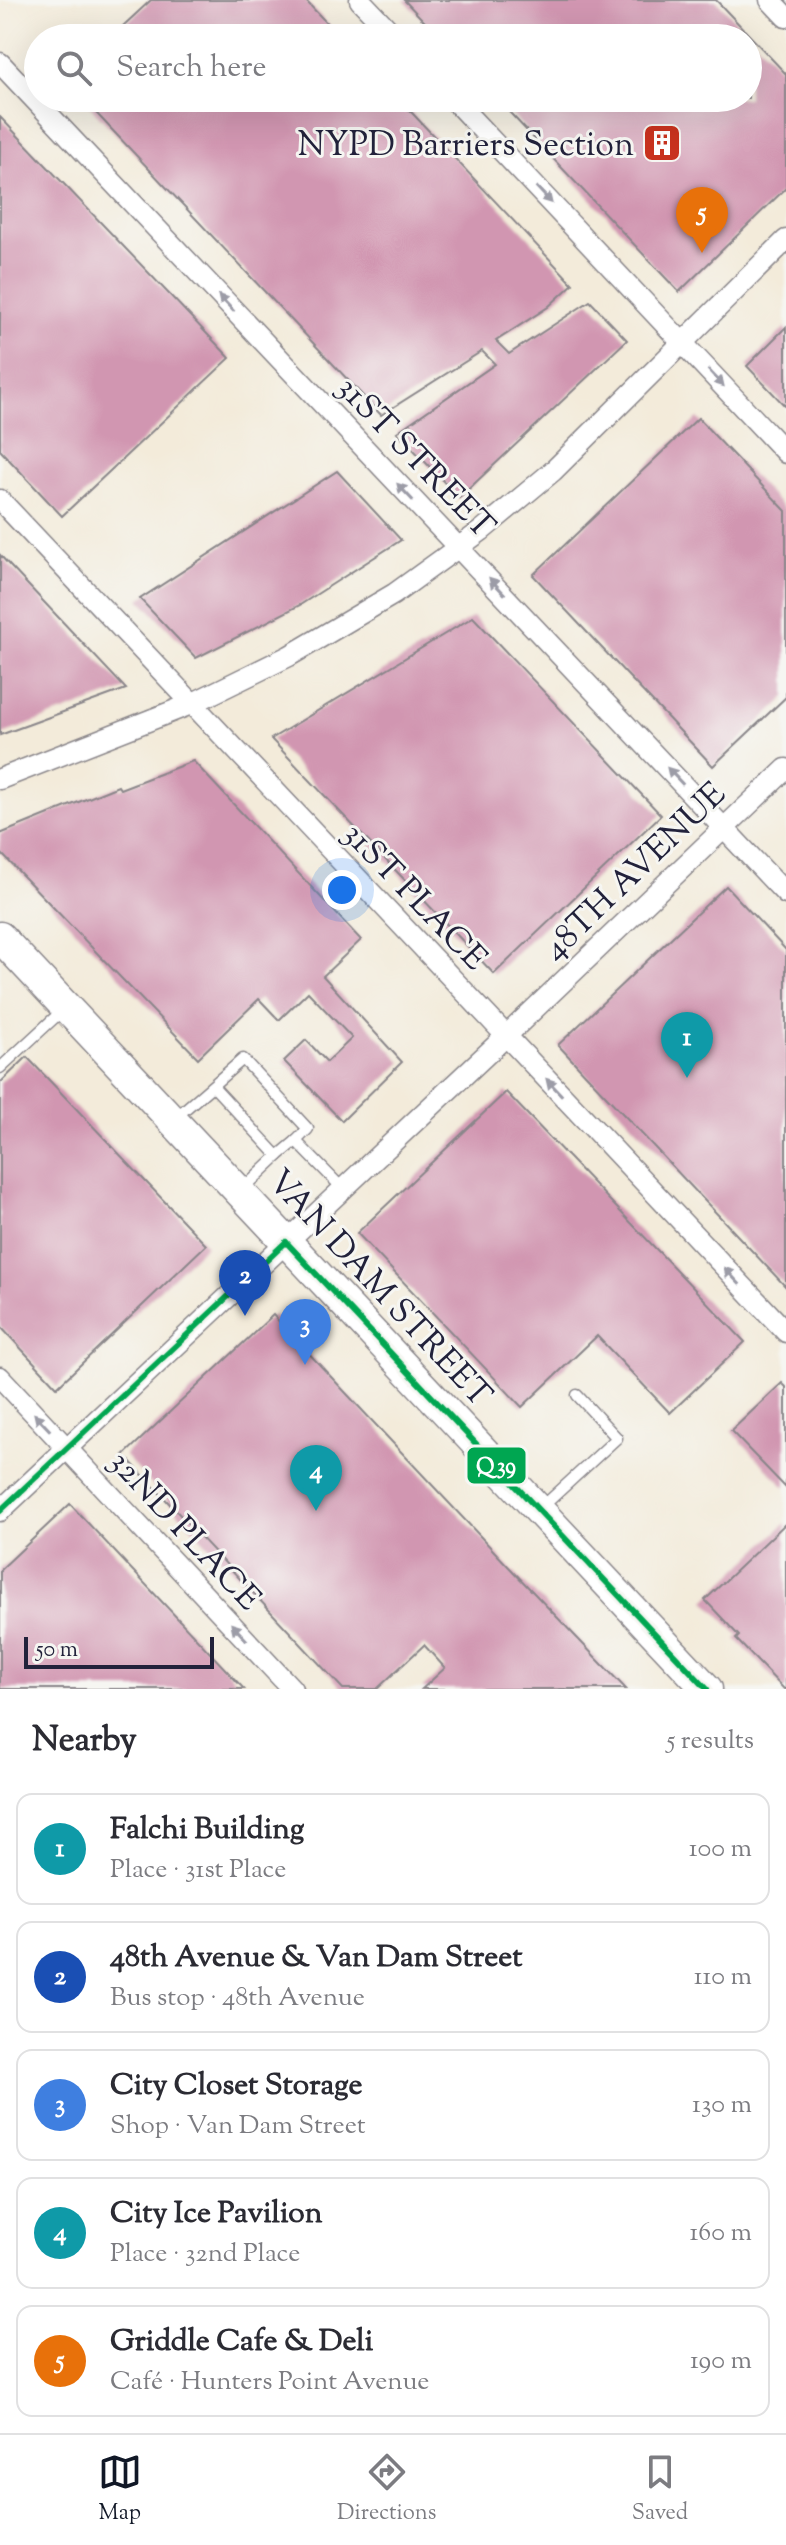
<!DOCTYPE html>
<meta charset="utf-8">
<style>
:root{--surface:#fff;--page:#f7f7f7;--text:#2b2b33;--muted:#7c7c81;--line:#e1e1e2;--accent:#111827}
body{margin:0;font-family:"Sorts Mill Goudy",serif;background:var(--page);color:var(--text)}
.scale{position:absolute;left:24px;bottom:20px;width:190px;box-sizing:border-box;padding-left:8px;border:4px solid #22223b;border-top:0;font-size:22px;line-height:28px;white-space:nowrap;color:#22223b;-webkit-text-stroke:6px #f6f6f2;paint-order:stroke}
.you{position:absolute;left:342px;top:890px;width:28px;height:28px;margin:-20px;border:6px solid #fff;border-radius:50%;background:#1a73e8;box-shadow:0 0 0 12px #1a73e833}
.badge{display:grid;place-items:center;width:52px;height:52px;border-radius:50%;background:var(--accent);color:#fff;font-size:26px;font-weight:700}
.pin{position:absolute;translate:-50% -66px;filter:drop-shadow(0 2px 4px #0008)}
.pin::after{content:'';position:absolute;top:42px;width:28px;height:24px;background:inherit;clip-path:polygon(0 0,100% 0,50% 100%)}
.list{margin:0;padding:0;list-style:none}
h2{display:flex;justify-content:space-between;align-items:center;height:104px;margin:0;padding:0 32px;font-size:34px}
h2 small{font-size:26px;font-weight:400;color:var(--muted)}
.list li{display:grid;grid-template-columns:52px 1fr auto;gap:24px;align-items:center;box-sizing:border-box;height:112px;margin:0 16px 16px;padding:0 16px;border:2px solid var(--line);border-radius:16px}
.list b{display:block;font-size:30px;white-space:nowrap}
.list p{margin:0;font-size:26px;white-space:nowrap;color:var(--muted)}
.list em{font-size:26px;font-style:normal;color:var(--muted)}
.icon{flex:none;width:44px;height:44px;fill:none;stroke:currentColor;stroke-width:2;stroke-linecap:round;stroke-linejoin:round}
.map{position:relative;flex:none;width:786px;height:1689px;overflow:hidden}
.search{position:absolute;background:var(--surface);box-shadow:0 8px 32px #0002;left:24px;right:24px;top:24px;height:88px;display:flex;align-items:center;gap:20px;box-sizing:border-box;padding:0 28px;border-radius:44px;color:var(--muted);font-size:30px}
.sheet{height:744px;background:var(--surface)}
nav{display:flex;justify-content:space-around;align-items:center;box-sizing:border-box;height:112px;border-top:2px solid var(--line);background:var(--surface);font-size:22px;color:var(--muted)}
nav a{display:grid;justify-items:center;gap:4px}
nav .on{color:var(--accent)}
.map>svg:first-child{display:block}
</style>
<div class="map">
<svg width="786" height="1689" viewBox="0 0 786 1689">
<rect width="100%" height="100%" fill="#f6f6f2"/>
<filter id="ink" filterUnits="userSpaceOnUse"><feTurbulence type="fractalNoise" baseFrequency=".0125" numOctaves="2"/><feDisplacementMap in="SourceGraphic" scale="16" xChannelSelector="R" yChannelSelector="G"/><feConvolveMatrix kernelMatrix="1 2 1 2 8 2 1 2 1" color-interpolation-filters="sRGB"/></filter>
<filter id="wash" filterUnits="userSpaceOnUse"><feTurbulence type="fractalNoise" baseFrequency=".006" numOctaves="4" result="noise"/><feDisplacementMap in="SourceGraphic" scale="32" xChannelSelector="R" yChannelSelector="G"/><feGaussianBlur stdDeviation="1.8" result="paint"/><feColorMatrix in="noise" values="0 0 0 0 0 0 0 0 0 0 0 0 0 0 0 0 0 1.4 0 .05"/><feComposite in="paint" operator="in"/></filter>
<g filter="url(#wash)">
<rect width="100%" height="100%" fill="#f3ebda"/>
<g id="blocks">
<g fill="#d196b1">
<polygon points="151,0 305,0 341,38 110,38"/>
<polygon points="404,0 716,0 786,74 786,188 679,292 496,98 748,98 748,38 440,38"/>
<polygon points="82,98 398,98 573,284 548,307 496,341 509,354 590,301 627,340 459,498 397,432 495,364 482,351 381,415"/>
<polygon points="0,117 230,358 62,516 0,450"/>
<polygon points="786,327 786,407 747,366"/>
<polygon points="698,418 786,511 786,697 713,766 533,575"/>
<polygon points="337,471 401,540 300,605 196,658 140,599"/>
<polygon points="0,555 10,566 126,689 0,735"/>
<polygon points="473,617 661,815 494,974 271,739"/>
<polygon points="193,761 361,940 323,976 402,1062 342,1121 284,1061 306,1040 327,1062 352,1038 308,992 279,1020 259,999 198,1058 0,852 0,834 118,786 120,789"/>
<polygon points="726,886 786,950 786,1287 558,1045"/>
<polygon points="27,1057 206,1245 57,1387 0,1326 0,1083"/>
<polygon points="506,1092 745,1342 670,1413 597,1336 522,1407 357,1233"/>
<polygon points="273,1315 508,1566 626,1689 422,1689 445,1668 424,1645 377,1689 343,1689 124,1455"/>
<polygon points="782,1383 786,1387 786,1488 731,1431"/>
<polygon points="70,1504 244,1689 0,1689 0,1570"/>
<polygon points="786,1523 786,1689 784,1689 736,1639 739,1636 705,1600"/>
</g>
</g>
</g>
<g filter="url(#ink)">
<use href="#blocks" fill-opacity="0" stroke="#8a868a" stroke-width="2"/>
<g fill="none" stroke-linecap="round" stroke-linejoin="round">
<defs>
<g id="lane">
<polyline points="0,1068 64,1009"/>
<polyline points="213,1086 278,1156 296,1141"/>
<polyline points="175,1118 243,1059 308,1129 296,1141 343,1189"/>
<polyline points="242,1190 278,1156"/>
<polyline points="540,1509 617,1438 577,1395"/>
</g>
<g id="street">
<polyline points="360,0 396,38"/>
<polyline points="770,0 786,17"/>
<polyline points="0,63 786,894"/>
<polyline points="452,98 786,453"/>
<polyline points="0,500 786,1332"/>
<polyline points="0,779 191,704 289,656 394,594 481,531 553,471 786,240"/>
<polyline points="0,1377 292,1689"/>
<polyline points="0,1511 506,1036 786,769"/>
</g>
<polyline id="primary" points="0,937 707,1689"/>
</defs>
<use href="#lane" stroke="#8a868a" stroke-width="13"/>
<use href="#street" stroke="#8a868a" stroke-width="23"/>
<use href="#primary" stroke="#8a868a" stroke-width="33"/>
<use href="#lane" stroke="#fff" stroke-width="10"/>
<use href="#street" stroke="#fff" stroke-width="20"/>
<use href="#primary" stroke="#fff" stroke-width="30"/>
<defs>
<g id="bus-1">
<polyline points="286,1242 707,1689"/>
<polyline points="0,1511 286,1242"/>
</g>
</defs>
<use href="#bus-1" stroke="#f6f6f2" stroke-width="12"/>
<use href="#bus-1" stroke="#00a651" stroke-width="6"/>
</g>
<defs><path id="oneway-solid" d="M-6-.8H1V-3.2L6.5 0L1 3.2V.8H-6Z" transform="scale(2)"/></defs>
<g fill="#9c9ca7">
<use href="#oneway-solid" transform="translate(544 195) rotate(47)"/>
<use href="#oneway-solid" transform="translate(226 303) rotate(-133)"/>
<use href="#oneway-solid" transform="translate(716 378) rotate(47)"/>
<use href="#oneway-solid" transform="translate(405 492) rotate(-133)"/>
<use href="#oneway-solid" transform="translate(497 586) rotate(-133)"/>
<use href="#oneway-solid" transform="translate(675 776) rotate(-133)"/>
<use href="#oneway-solid" transform="translate(554 1087) rotate(-133)"/>
<use href="#oneway-solid" transform="translate(732 1276) rotate(-133)"/>
<use href="#oneway-solid" transform="translate(42 1422) rotate(-133)"/>
<use href="#oneway-solid" transform="translate(239 1632) rotate(-133)"/>
</g>
</g>
<defs>
<symbol id="building-square" viewBox="-11 -11 22 22"><rect x="-9" y="-9" width="18" height="18" rx="4" fill="#c8321e" stroke="#f6f6f2"/><path d="M-4-6H4V6H1V3H-1V6H-4ZM-2.5-4.3h1.7v1.8h-1.7ZM.8-4.3h1.7v1.8H.8ZM-2.5-1h1.7V.8h-1.7ZM.8-1h1.7V.8H.8Z" fill="#fff"/></symbol>
</defs>
<g fill-rule="evenodd">
<use href="#building-square" x="640" y="121" width="44" height="44"/>
</g>
<g text-anchor="middle" stroke-width="6" stroke-linejoin="round" paint-order="stroke">
<g font-size="34" fill="#22223b" stroke="#f6f6f2" text-anchor="end">
<text x="634" y="155">NYPD Barriers Section</text>
</g>
<g font-size="34" fill="#22223b" stroke="#f6f6f2">
<text transform="translate(417 456) rotate(46)" y="12">31ST STREET</text>
<text transform="translate(633 870) rotate(-44)" y="12">48TH AVENUE</text>
<text transform="translate(416 895) rotate(46)" y="12">31ST PLACE</text>
<text transform="translate(381 1287) rotate(47)" y="12">VAN DAM STREET</text>
<text transform="translate(186 1529) rotate(47)" y="12">32ND PLACE</text>
</g>
</g>
<rect stroke="#f6f6f2" stroke-width="3" x="466" y="1446" width="61" height="39" rx="8" fill="#00a651"/>
<g font-size="22" text-anchor="middle" font-weight="bold" fill="#fff">
<text x="496" y="1473">Q39</text>
</g>
</svg>
<div class="scale">50 m</div>
<div class="you"></div>
<div class="pin badge" style="left:687px;top:1078px;background:#0f9aa8">1</div>
<div class="pin badge" style="left:245px;top:1316px;background:#1a4fb4">2</div>
<div class="pin badge" style="left:305px;top:1365px;background:#3f7fe0">3</div>
<div class="pin badge" style="left:316px;top:1511px;background:#0f9aa8">4</div>
<div class="pin badge" style="left:702px;top:253px;background:#e8710a">5</div>
<div class="search"><svg class="icon" aria-label="search" viewBox="0 0 24 24"><circle cx="10" cy="10" r="6"/><path d="M15 15l6 6"/></svg>Search here</div>
</div>
<section class="sheet">
<h2>Nearby<small>5 results</small></h2>
<ul class="list">
<li><span class="badge" style="background:#0f9aa8">1</span><div><b>Falchi Building</b><p>Place · 31st Place</p></div><em>100 m</em></li>
<li><span class="badge" style="background:#1a4fb4">2</span><div><b>48th Avenue &amp; Van Dam Street</b><p>Bus stop · 48th Avenue</p></div><em>110 m</em></li>
<li><span class="badge" style="background:#3f7fe0">3</span><div><b>City Closet Storage</b><p>Shop · Van Dam Street</p></div><em>130 m</em></li>
<li><span class="badge" style="background:#0f9aa8">4</span><div><b>City Ice Pavilion</b><p>Place · 32nd Place</p></div><em>160 m</em></li>
<li><span class="badge" style="background:#e8710a">5</span><div><b>Griddle Cafe &amp; Deli</b><p>Café · Hunters Point Avenue</p></div><em>190 m</em></li>
</ul>
</section>
<nav>
<a class="on"><svg class="icon" aria-label="map" viewBox="0 0 24 24"><path d="M3 6l6-2 6 2 6-2v14l-6 2-6-2-6 2zM9 4v14M15 6v14"/></svg>Map</a>
<a><svg class="icon" aria-label="directions" viewBox="0 0 24 24"><path d="M12 3l9 9-9 9-9-9zM9 14v-3h6M13 9l2 2-2 2"/></svg>Directions</a>
<a><svg class="icon" aria-label="saved" viewBox="0 0 24 24"><path d="M7 4h10v16l-5-4-5 4z"/></svg>Saved</a>
</nav>
